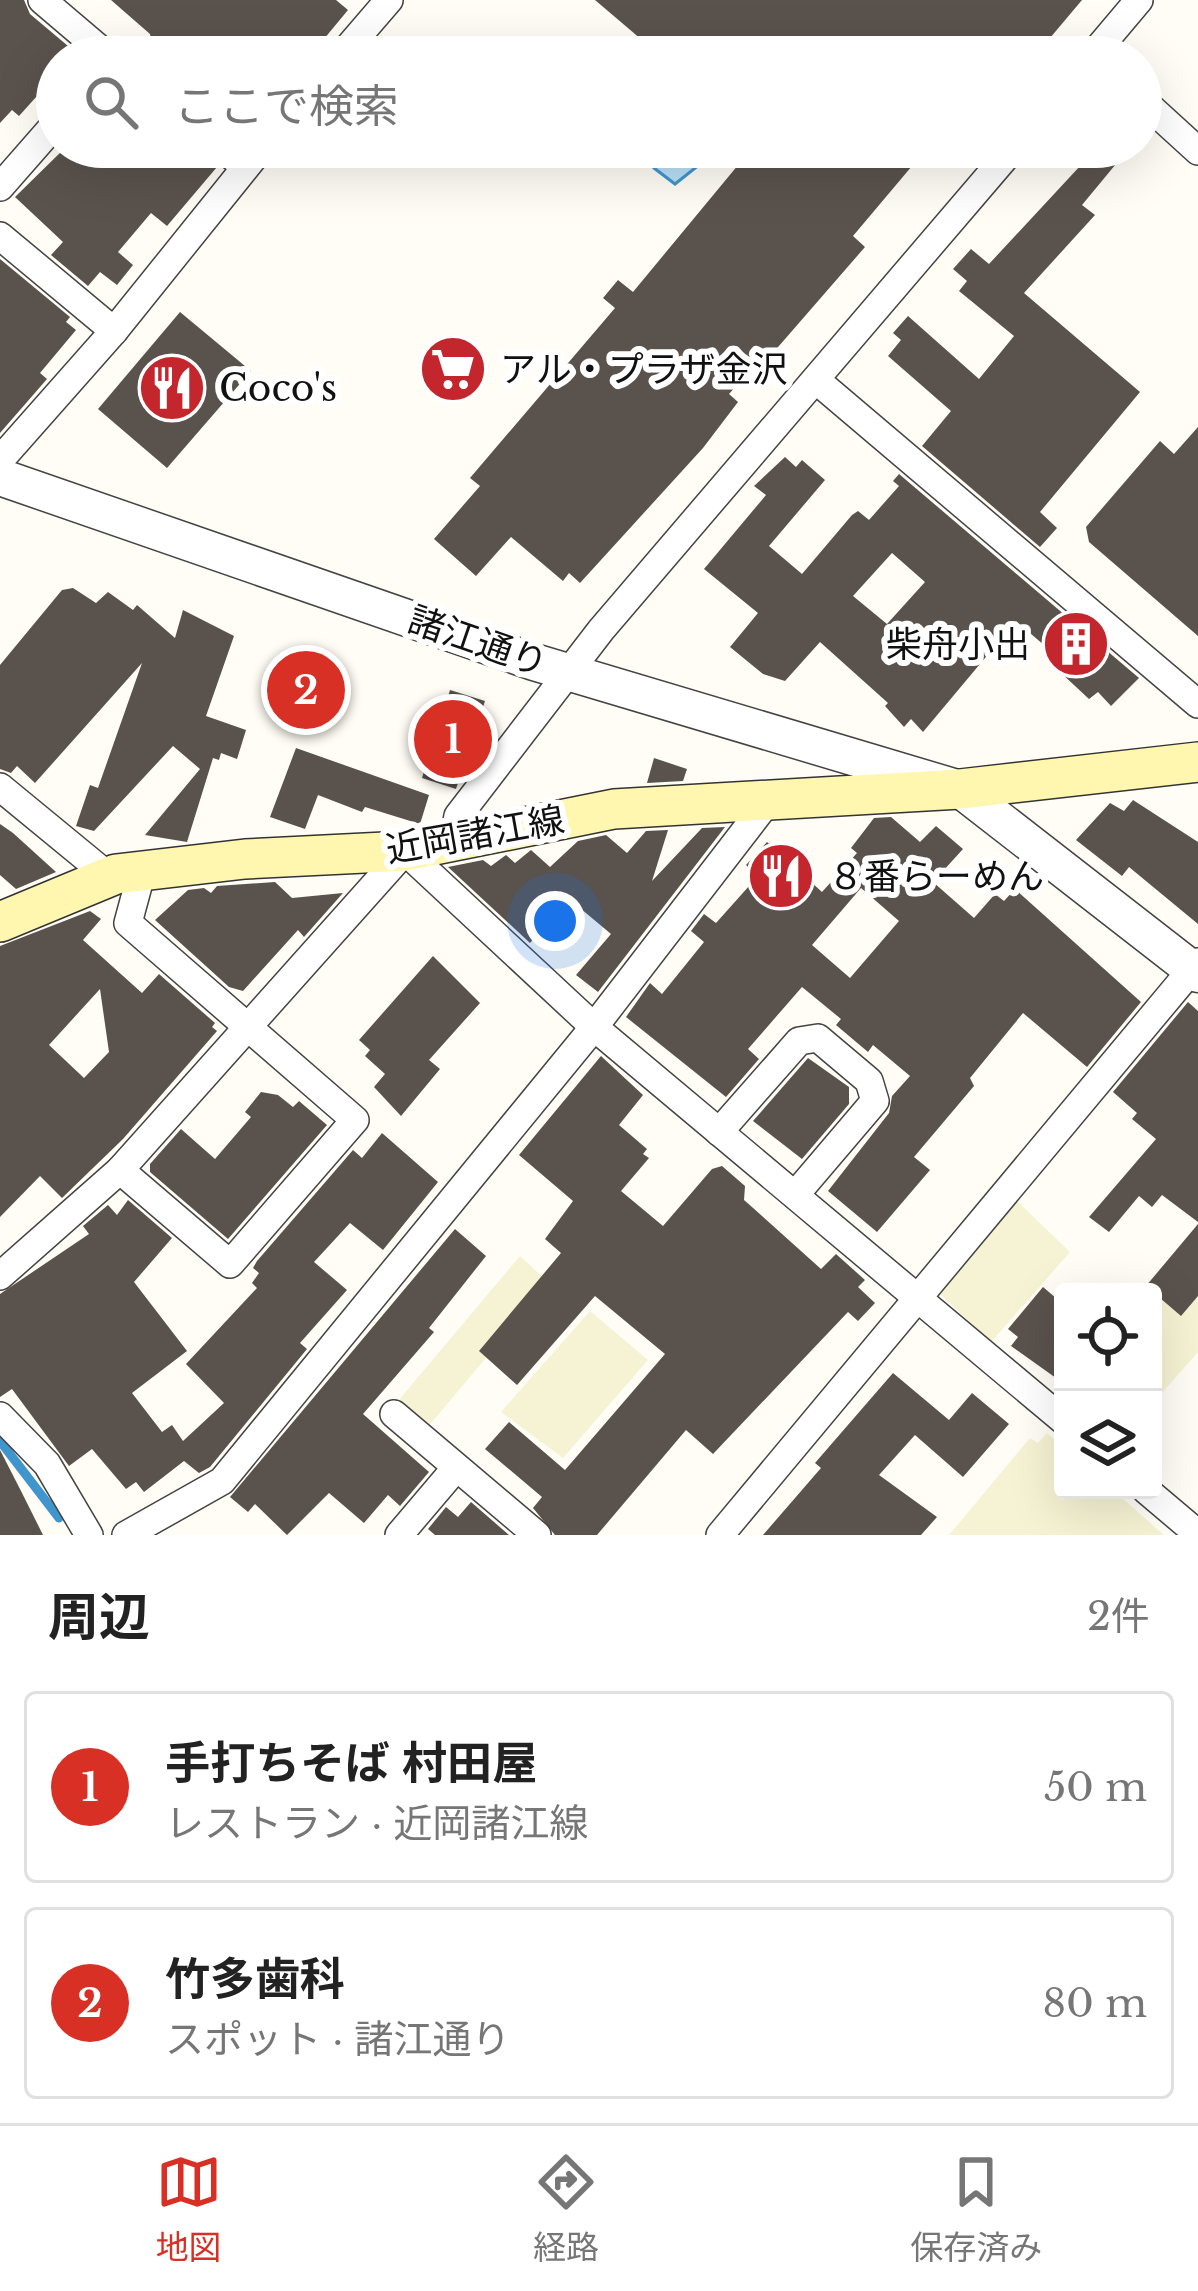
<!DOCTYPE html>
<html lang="ja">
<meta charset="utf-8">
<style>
:root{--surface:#fff;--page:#f2f2f2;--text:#222;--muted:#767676;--line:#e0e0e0;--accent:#d93025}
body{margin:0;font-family:"Libre Baskerville","Noto Sans JP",serif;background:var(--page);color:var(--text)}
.controls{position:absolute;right:36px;bottom:36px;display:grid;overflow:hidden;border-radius:12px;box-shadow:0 12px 48px #0002}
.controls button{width:108px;height:108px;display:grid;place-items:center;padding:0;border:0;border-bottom:3px solid var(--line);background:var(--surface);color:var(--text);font:60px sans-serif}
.you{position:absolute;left:555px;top:921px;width:42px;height:42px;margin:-30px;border:9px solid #fff;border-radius:50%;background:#1a73e8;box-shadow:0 0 0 18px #1a73e833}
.badge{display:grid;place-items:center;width:78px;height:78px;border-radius:50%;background:var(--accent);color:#fff;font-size:39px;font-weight:700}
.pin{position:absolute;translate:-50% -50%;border:6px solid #fff;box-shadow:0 3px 12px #0006}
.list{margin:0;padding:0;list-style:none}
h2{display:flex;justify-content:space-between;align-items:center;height:156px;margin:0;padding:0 48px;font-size:51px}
h2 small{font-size:39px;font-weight:400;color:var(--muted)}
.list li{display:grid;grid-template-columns:78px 1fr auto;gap:36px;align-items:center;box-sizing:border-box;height:192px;margin:0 24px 24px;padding:0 24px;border:3px solid var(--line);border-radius:12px}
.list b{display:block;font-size:45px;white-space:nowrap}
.list p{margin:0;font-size:39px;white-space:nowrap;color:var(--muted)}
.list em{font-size:39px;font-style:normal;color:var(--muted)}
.icon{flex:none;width:66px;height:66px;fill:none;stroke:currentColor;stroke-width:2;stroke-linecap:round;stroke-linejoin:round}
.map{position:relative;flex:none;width:1198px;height:1535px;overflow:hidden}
.search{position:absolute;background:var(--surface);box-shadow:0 12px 48px #0002;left:36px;right:36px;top:36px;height:132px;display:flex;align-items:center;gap:30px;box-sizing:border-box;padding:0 42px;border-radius:66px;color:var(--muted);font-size:45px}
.sheet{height:588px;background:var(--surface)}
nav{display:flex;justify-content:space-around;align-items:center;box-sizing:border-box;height:168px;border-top:3px solid var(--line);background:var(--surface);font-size:33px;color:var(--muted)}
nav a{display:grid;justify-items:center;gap:6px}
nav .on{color:var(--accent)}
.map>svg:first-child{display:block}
</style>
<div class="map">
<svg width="1198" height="1535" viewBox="0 0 1198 1535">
<rect width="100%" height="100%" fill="#fffdf5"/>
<g fill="#f6f3d4">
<polygon points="1015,1199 1070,1252 991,1342 940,1294 942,1281"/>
<polygon points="520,1256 549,1283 427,1428 398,1401"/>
<polygon points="1184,1257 1198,1269 1198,1352 1153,1403 1152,1292"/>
<polygon points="590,1311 648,1360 563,1458 501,1412"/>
<polygon points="1047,1433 1063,1447 1063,1490 1113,1490 1164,1535 949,1535 1030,1438 1038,1443"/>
</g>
<polygon fill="#b9e0f7" stroke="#3f96cf" stroke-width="3" points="657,147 699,147 704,161 675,184 654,168"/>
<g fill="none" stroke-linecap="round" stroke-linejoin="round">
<polyline stroke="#3f96cf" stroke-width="9" points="0,1441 59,1518"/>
</g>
<g fill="#5a524d" fill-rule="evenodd">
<polygon points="0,0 24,0 30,14 81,57 57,57 57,84 43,101 37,96 19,116 12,110 0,123"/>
<polygon points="111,0 336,0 348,10 309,57 154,57 150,34"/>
<polygon points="595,0 1082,0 1034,57 662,57"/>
<polygon points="66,147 198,147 217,167 167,226 151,213 118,252 133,265 117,285 100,272 88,286 51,255 63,242 15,197"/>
<polygon points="753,147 928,147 853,236 865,247 758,370 753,367 729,394 738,402 703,448 580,583 569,573 563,581 511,537 476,576 434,539 480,486 470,478 615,308 603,298 618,280 633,292"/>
<polygon points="1060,147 1130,147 1082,205 1095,215 1024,293 1140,392 1040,512 1057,528 1040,547 922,446 951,411 888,356 901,340 893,333 908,316 979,379 1014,336 959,291 967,281 953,269 971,249 989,264 1081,165"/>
<polygon points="0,259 70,317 66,322 76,330 40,373 47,379 0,433"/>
<polygon points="180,312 251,371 167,468 98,409"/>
<polygon points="1198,427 1198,636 1089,542 1086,527 1160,441 1174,454"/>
<path d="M 785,457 L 796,467 L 802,460 L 825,480 L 769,546 L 802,574 L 852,515 L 858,511 L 869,520 L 899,486 L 893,481 L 899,474 L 1139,678 L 1111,706 L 1098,692 L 1089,699 L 1060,672 L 1066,664 L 1016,621 L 923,732 L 911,719 L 904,727 L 885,706 L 888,703 L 820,642 L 785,681 L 763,674 L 730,647 L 758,613 L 704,569 L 766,495 L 754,486 ZM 892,553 L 925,582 L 887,624 L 853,596 Z"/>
<polygon points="73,588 96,603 108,592 133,610 137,605 175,638 183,610 234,636 206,716 246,730 237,759 221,753 219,760 213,758 187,842 145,835 200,769 173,746 94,831 76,826 90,785 98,788 142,663 35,783 17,766 11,773 0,769 0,665 62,590"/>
<polygon points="299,648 337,659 312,734 276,721"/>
<polygon points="450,690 485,701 456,789 422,778"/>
<polygon points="296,748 429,795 420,824 365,807 362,812 318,795 305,829 270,817"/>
<polygon points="654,758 687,769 683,781 647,783"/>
<polygon points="1133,800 1198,842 1198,924 1129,867 1122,876 1076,840 1110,803 1124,811"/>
<path d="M 891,817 L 920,842 L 936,826 L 963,849 L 933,882 L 974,918 L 995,894 L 1004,901 L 1015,889 L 1141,1002 L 1087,1067 L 1023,1013 L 970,1078 L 974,1086 L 914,1157 L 930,1170 L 877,1232 L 828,1191 L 889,1113 L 892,1096 L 910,1076 L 873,1045 L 868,1052 L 836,1025 L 841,1019 L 802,987 L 748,1049 L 759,1059 L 726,1097 L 626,1017 L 650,983 L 662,994 L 704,942 L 691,931 L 704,914 L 716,923 L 758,876 L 746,865 L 767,842 L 822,892 L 857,853 L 851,848 L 874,818 ZM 861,888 L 899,921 L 850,978 L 812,945 Z"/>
<polygon points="0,824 13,833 56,872 16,889 0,875"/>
<polygon points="725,827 598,992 576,975 611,934 568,898 530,943 448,867 483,860 491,866 506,855 515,863 531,850 550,867 578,841 606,835 627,853 646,831 668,830 652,881 702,828"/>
<polygon points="275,882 292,898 343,893 304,937 298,930 243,991 229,987 155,920 188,890 204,888 211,893 217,886"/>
<path d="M 90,911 L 101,919 L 83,940 L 142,993 L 159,974 L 215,1023 L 212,1027 L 217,1031 L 123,1139 L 62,1198 L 40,1176 L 0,1217 L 0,946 ZM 100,989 L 109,1052 L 84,1078 L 49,1045 Z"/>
<polygon points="433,956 480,1003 429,1060 440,1069 401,1116 374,1087 385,1074 365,1056 370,1050 359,1040"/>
<polygon points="1188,1002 1198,1011 1198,1222 1162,1195 1152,1207 1139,1196 1109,1232 1089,1217 1156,1139 1132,1119 1137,1113 1113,1092"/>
<polygon points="601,1056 643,1095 619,1125 647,1149 643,1154 649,1158 621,1191 663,1226 712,1169 722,1166 745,1186 744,1200 752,1207 821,1269 836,1254 865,1280 858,1287 875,1303 858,1321 848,1312 713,1454 686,1430 597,1535 555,1535 533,1508 542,1497 485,1449 509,1422 565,1470 665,1354 595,1296 517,1385 479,1351 561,1253 545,1239 573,1201 519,1155"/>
<polygon points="808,1058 849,1087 849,1104 802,1159 753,1121"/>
<polygon points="261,1092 278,1095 293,1107 299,1101 327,1125 228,1239 150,1172 150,1164 181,1129 215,1159 251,1117 245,1112"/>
<polygon points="382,1133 438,1182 383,1250 350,1223 314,1262 347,1290 300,1343 307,1349 210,1467 199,1473 184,1461 144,1492 136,1482 126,1489 92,1449 69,1466 12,1389 0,1397 0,1294 89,1234 83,1226 108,1205 117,1215 128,1200 172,1238 134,1282 187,1351 132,1393 162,1432 172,1425 183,1441 224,1403 186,1364 257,1288 252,1283 259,1273 253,1268 257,1261 353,1150 362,1158"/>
<polygon points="1198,1224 1198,1296 1181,1316 1146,1286"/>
<polygon points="455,1229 486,1256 429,1328 434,1332 363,1414 429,1472 400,1506 388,1495 364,1523 329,1493 287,1535 255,1504 248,1512 230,1497"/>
<polygon points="1043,1287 1063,1304 1063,1383 1011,1346 1018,1337 1008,1329"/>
<polygon points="893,1373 949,1420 972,1393 1009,1424 963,1477 915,1435 879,1475 937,1517 921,1535 763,1535 821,1468 815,1463"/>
<polygon points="0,1450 21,1491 43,1535 0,1535"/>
<polygon points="471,1502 509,1535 435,1535 428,1529 446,1507 458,1517"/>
</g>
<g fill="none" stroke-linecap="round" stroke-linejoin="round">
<defs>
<g id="minor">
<polyline points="42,0 109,57"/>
<polyline points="340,57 389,0"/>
<polyline points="1091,57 1139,0"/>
<polyline points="1141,99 1198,151"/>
<polyline points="221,147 245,167"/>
<polyline points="0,187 57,122"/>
<polyline points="0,236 114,331"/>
<polyline points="816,380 1198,704"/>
<polyline points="0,460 114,331 262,147"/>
<polyline points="0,787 107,875"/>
<polyline points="453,841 458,816 601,630 1014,147"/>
<polyline points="719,1132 799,1041 818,1038 869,1081 875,1101 795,1195"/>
<polyline points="120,1170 230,1264 355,1120 128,923 142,871"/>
<polyline points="0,1276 120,1170 405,851 594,1027 1063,1420"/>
<polyline points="394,1414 537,1535"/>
<polyline points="0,1416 47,1464 89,1535"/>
<polyline points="1146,1490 1198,1534"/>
<polyline points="126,1535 222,1481 594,1027 772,796"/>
<polyline points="399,1535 455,1469"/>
<polyline points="720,1535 1198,962"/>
</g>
<polyline id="tertiary" points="0,477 534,662 960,789 1198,974"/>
<polyline id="secondary" points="0,922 116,874 245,859 405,851 614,809 960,789 1198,762"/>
</defs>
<use href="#minor" stroke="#444" stroke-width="30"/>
<use href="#tertiary" stroke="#444" stroke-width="39"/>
<use href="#secondary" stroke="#333" stroke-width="42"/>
<use href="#minor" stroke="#fff" stroke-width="27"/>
<use href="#tertiary" stroke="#fff" stroke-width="36"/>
<use href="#secondary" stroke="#fff6b0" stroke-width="39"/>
</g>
<defs>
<symbol id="supermarket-disc" viewBox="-11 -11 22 22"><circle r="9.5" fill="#c4262e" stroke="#fff"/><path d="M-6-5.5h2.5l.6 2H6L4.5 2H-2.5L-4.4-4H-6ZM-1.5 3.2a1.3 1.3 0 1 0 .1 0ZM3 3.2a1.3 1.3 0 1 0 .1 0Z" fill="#fff"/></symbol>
<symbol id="restaurant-disc" viewBox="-11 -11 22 22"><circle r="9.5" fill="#c4262e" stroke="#fff"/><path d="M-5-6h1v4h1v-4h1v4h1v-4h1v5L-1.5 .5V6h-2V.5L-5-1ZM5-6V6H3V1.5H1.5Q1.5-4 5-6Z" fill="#fff"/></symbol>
<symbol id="building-disc" viewBox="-11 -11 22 22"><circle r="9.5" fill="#c4262e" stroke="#fff"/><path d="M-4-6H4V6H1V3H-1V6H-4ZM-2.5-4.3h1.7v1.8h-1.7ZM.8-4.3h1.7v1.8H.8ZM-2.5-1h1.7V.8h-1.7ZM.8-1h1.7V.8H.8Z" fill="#fff"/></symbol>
</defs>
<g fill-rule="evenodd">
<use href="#supermarket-disc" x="415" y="331" width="76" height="76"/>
<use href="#restaurant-disc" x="134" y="350" width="76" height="76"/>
<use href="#building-disc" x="1038" y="606" width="76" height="76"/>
<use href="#restaurant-disc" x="743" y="838" width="76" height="76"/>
</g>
<g text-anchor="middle" stroke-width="12" stroke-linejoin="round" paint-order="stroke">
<g font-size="36" fill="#111" stroke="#fff" text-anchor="start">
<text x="500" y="382">アル・プラザ金沢</text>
<text x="219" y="401">Coco's</text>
<text x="1030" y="657" text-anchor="end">柴舟小出</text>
<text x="828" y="889">８番らーめん</text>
</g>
<g font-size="36" fill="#111" stroke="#fff">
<text transform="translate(478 641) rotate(19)" y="13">諸江通り</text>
<text transform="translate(475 834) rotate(-10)" y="13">近岡諸江線</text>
</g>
</g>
</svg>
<div class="controls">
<button><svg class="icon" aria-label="locate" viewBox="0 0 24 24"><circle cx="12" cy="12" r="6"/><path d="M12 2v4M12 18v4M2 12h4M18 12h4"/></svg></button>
<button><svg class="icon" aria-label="layers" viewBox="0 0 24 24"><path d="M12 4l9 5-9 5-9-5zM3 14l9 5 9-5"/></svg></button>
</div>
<div class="you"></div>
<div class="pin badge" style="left:453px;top:739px">1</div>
<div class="pin badge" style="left:306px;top:690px">2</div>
<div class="search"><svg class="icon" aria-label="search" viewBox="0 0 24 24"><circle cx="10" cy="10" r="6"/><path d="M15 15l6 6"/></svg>ここで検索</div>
</div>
<section class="sheet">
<h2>周辺<small>2件</small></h2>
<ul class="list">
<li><span class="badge">1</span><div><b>手打ちそば 村田屋</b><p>レストラン · 近岡諸江線</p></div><em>50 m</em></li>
<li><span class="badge">2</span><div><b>竹多歯科</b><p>スポット · 諸江通り</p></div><em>80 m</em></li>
</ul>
</section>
<nav>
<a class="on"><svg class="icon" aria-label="map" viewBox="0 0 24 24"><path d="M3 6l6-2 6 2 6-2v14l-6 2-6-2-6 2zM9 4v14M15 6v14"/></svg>地図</a>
<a><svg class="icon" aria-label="directions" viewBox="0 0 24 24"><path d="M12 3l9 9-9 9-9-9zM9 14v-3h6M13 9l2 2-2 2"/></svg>経路</a>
<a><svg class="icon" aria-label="saved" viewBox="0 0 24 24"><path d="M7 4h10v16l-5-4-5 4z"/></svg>保存済み</a>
</nav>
